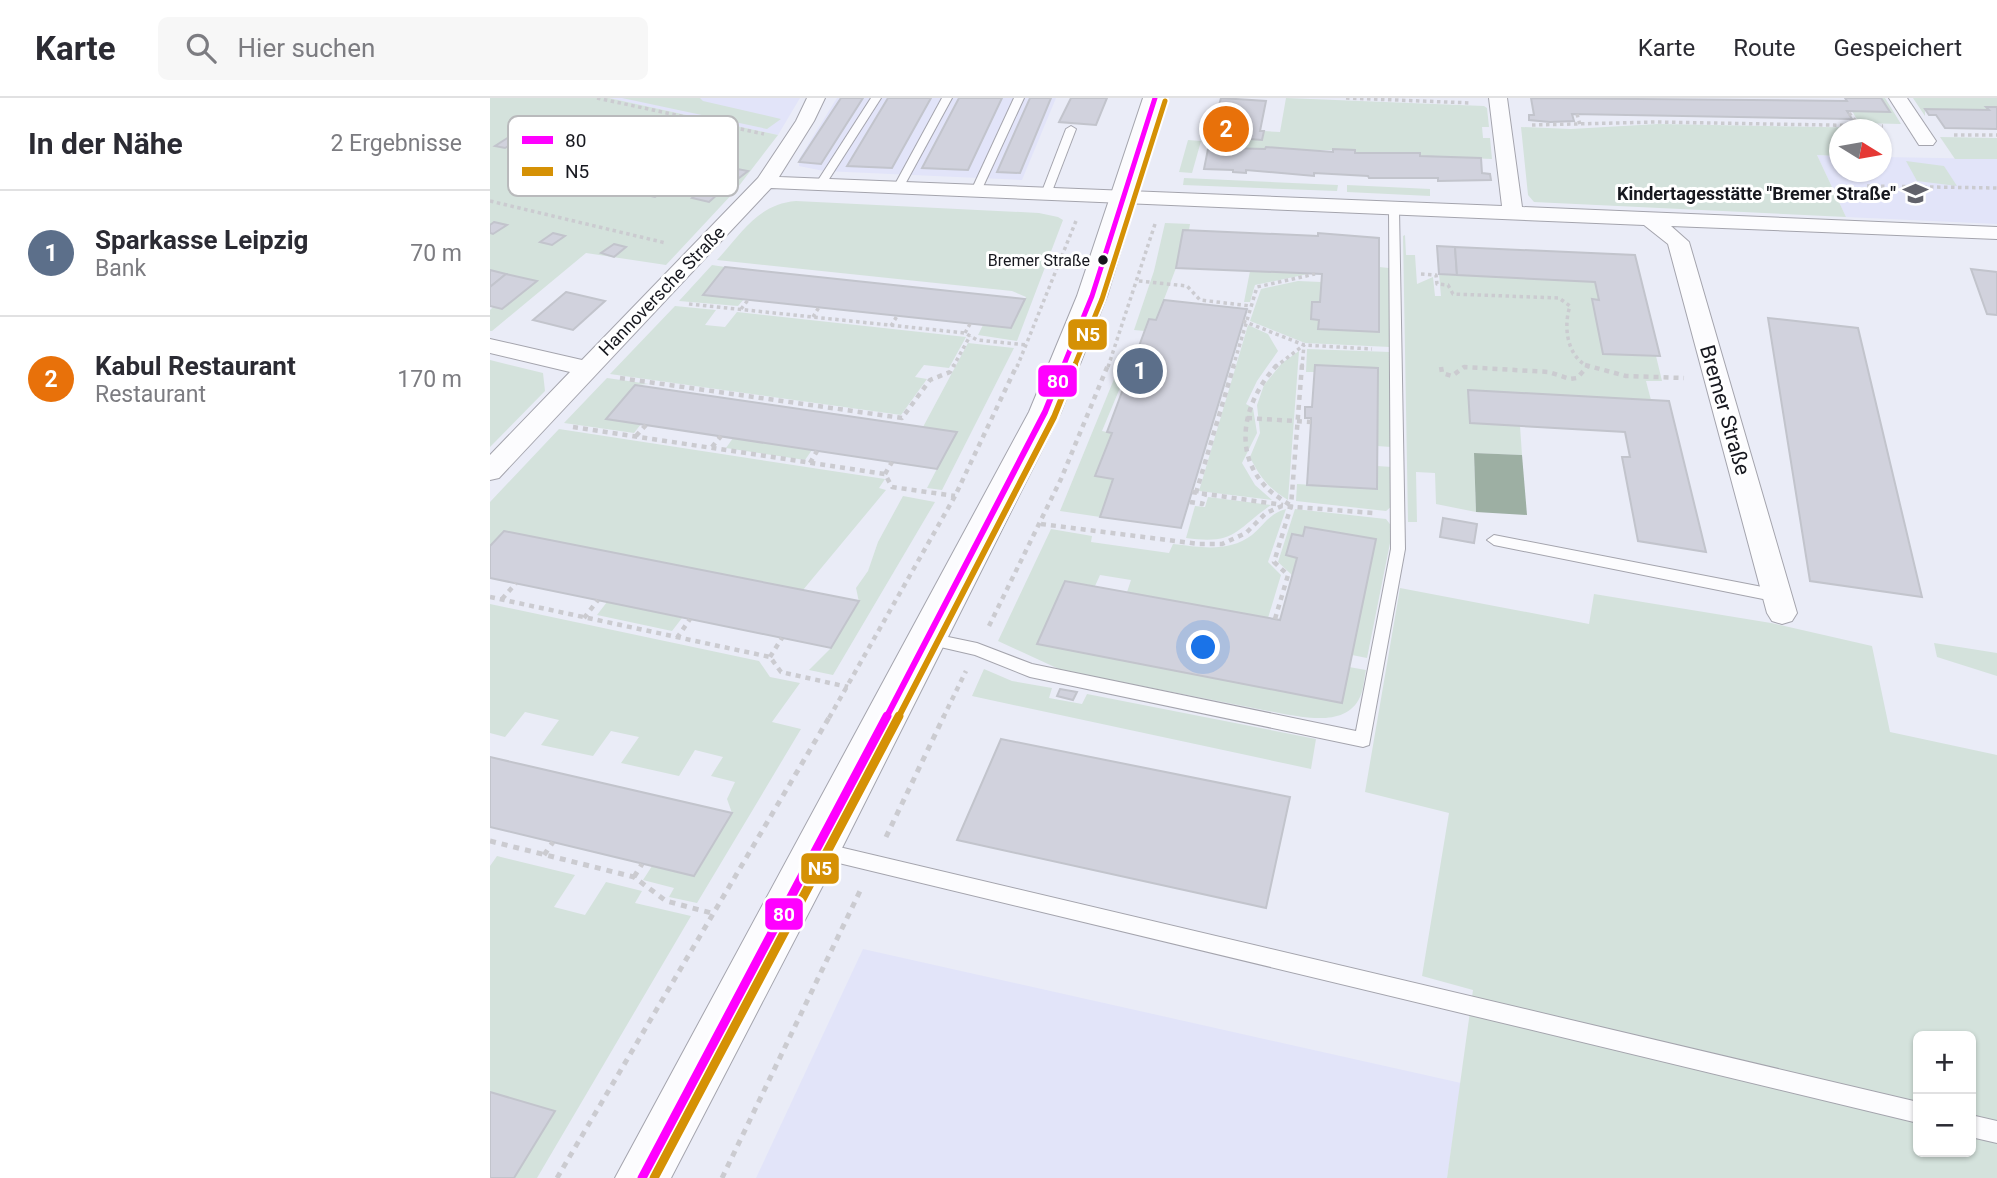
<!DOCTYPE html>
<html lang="de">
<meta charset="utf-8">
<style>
:root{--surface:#fff;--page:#f7f7f7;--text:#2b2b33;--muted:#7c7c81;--line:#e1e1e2;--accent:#ea580c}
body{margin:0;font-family:Roboto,sans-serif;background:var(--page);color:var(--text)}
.controls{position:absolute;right:21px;bottom:21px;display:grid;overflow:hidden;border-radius:10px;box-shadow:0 2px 5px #0004}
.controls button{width:63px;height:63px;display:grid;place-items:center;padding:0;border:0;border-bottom:2px solid var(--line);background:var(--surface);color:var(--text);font:35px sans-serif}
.compass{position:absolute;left:1339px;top:21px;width:63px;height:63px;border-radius:50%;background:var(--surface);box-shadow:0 2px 5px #0004;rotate:101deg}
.you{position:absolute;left:714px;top:550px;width:24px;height:24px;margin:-18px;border:5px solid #fff;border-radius:50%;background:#1a73e8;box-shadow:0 0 0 10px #1a73e833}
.badge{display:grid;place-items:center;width:46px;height:46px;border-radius:50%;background:var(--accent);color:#fff;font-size:23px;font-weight:700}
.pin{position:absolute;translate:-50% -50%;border:4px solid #fff;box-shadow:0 2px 7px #0006}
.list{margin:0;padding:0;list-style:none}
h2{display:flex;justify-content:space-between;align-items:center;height:91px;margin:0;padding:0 28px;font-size:30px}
h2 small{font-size:23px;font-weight:400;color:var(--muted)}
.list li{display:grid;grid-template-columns:46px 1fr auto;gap:21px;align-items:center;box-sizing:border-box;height:126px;padding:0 28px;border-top:2px solid var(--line)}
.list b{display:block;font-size:26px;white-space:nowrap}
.list p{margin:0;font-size:23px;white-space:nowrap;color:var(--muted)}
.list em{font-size:23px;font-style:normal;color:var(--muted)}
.icon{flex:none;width:38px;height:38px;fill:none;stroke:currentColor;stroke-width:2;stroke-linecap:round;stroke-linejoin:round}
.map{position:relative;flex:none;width:1507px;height:1080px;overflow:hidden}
header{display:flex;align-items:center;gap:42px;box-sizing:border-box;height:98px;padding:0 35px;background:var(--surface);border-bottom:2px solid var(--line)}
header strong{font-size:33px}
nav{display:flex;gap:38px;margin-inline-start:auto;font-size:24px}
.search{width:490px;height:63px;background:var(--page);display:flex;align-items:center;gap:18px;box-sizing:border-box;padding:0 24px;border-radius:10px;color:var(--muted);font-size:26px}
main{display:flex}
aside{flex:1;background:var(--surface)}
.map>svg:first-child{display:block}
</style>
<header>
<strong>Karte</strong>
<div class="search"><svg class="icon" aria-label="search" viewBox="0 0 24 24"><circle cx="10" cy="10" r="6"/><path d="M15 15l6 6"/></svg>Hier suchen</div>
<nav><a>Karte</a><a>Route</a><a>Gespeichert</a></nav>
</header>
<main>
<aside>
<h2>In der Nähe<small>2 Ergebnisse</small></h2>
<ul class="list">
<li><span class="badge" style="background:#5c6f8a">1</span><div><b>Sparkasse Leipzig</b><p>Bank</p></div><em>70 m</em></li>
<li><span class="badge" style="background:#e8710a">2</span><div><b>Kabul Restaurant</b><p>Restaurant</p></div><em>170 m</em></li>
</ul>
</aside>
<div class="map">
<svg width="1507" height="1080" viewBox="0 0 1507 1080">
<rect width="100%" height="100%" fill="#eaecf7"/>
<g fill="#e2e4f9">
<polygon points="119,0 310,0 288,37"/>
<polygon points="347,0 566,0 532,82 334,73 309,68 309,61"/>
<polygon points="1327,57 1349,58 1350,74 1392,74 1392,59 1507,61 1507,126 1356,119"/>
<polygon points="373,851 971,985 957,1080 266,1080"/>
</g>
<g fill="#d4e2dc" fill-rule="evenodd">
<polygon points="0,0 119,0 288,37 245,93 176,167 96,155 2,233 0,233 0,212 3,209 12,211 47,183 0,172"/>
<polygon points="132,0 210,0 213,3 291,21 277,31"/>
<polygon points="796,0 994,8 997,10 999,29 992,29 993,40 1000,40 1002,61 930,58 929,55 865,55 865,52 798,52 798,50 776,49 775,51 735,50 734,47 719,46 721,38 772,42 774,33 790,34"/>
<polygon points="1391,0 1395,0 1411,26 1369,25 1362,13 1399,14"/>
<polygon points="1423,0 1507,0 1507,9 1497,9 1499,12 1435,11 1435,18"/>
<polygon points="1168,26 1390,30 1391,31 1350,32 1349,58 1327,57 1356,119 1044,104 1038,97 1031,29 1081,31"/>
<polygon points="1450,39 1507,40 1507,61 1465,61"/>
<polygon points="698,42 711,43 702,75 689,74"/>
<polygon points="1416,63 1454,68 1467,88 1427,83"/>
<polygon points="694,80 848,87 847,93 693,87"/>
<polygon points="857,87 940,91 940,98 857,94"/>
<path d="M 306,103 L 549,115 L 568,119 L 573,122 L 527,243 L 488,237 L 493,227 L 522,229 L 536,199 L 522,193 L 227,162 C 252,135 268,106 306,103 Z"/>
<polygon points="675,125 700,126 699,132 693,132 686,170 666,222 659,221 655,233 644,232 664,173"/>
<polygon points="915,137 916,157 925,157 927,186 943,179 945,198 951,198 949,176 1105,184 1109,202 1102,202 1113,255 1166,258 1172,283 1156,283 1161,302 981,325 1030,328 1032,357 984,355 986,414 946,406 945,375 926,374 927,424 918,424 913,138"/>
<polygon points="222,167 235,169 214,197 254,201 248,208 189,203"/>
<polygon points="889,169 899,170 900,249 815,245 760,223 771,191 808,183 831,184 830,204 822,204 821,221 829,222 829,231 888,234"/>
<polygon points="760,173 818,176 765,187 760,204 754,204"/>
<polygon points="185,208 226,212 215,227 235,229 247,214 476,239 459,270 434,267 425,279 437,281 411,317 120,276"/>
<polygon points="758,227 778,236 788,253 767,283 756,306 763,310 767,335 752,365 765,387 782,402 709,393"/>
<polygon points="478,245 524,250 452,392 437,390 466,334 433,329"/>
<polygon points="817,251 900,254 901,349 887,348 888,270 826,267 824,274 816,274"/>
<path d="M 809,253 L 798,402 C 779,391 769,378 760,359 L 770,335 L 767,307 L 774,287 L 792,265 Z"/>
<polygon points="0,262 53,275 55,293 0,349"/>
<polygon points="631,264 626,283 632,285 612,333 622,335 623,381 610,419 570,413"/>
<polygon points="117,280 159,286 145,287 117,320 151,326 144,335 74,325"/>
<polygon points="69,331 395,381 389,390 396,392 313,492 14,433 0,448 0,404"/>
<polygon points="243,340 322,352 315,362 236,350"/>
<polygon points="887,368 902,369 903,407 896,413 806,403 807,386 886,391"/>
<polygon points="413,398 445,404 343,577 319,572 341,550 369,504 366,490 378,473 388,444"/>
<path d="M 718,399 L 781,407 C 745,432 746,447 696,440 L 705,408 L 715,409 Z"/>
<path d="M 796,411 L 778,464 L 791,477 L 778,520 L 637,494 L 641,482 L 610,477 L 605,488 L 575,483 L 548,546 L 851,605 L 859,569 L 876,572 C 874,580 874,591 870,599 C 857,628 818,620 794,616 L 571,572 L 508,543 L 561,431 L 602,438 L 601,444 L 679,455 L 683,446 C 710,449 738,455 762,437 C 774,427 780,415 796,411 Z"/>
<polygon points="805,411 896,421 903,430 877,560 862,557 886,441 815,429 813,438 802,436 796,457 807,460 802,477 788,464"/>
<path d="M 910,490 L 1099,526 L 1104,496 L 1281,525 L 1382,548 L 1400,634 L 1507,657 L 1507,1080 L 957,1080 L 983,892 L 932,878 L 959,715 L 875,694 ZM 1428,938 L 1481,938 L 1481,1054 L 1428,1054 Z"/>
<polygon points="117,504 192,520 182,533 107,517"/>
<polygon points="0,506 269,563 280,579 310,585 282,624 311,631 207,805 179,799 184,790 153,782 162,768 205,778 242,715 237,701 245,684 221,678 233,659 205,652 189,678 131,665 149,639 121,633 103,658 51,647 69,622 35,614 15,639 0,635"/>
<polygon points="1444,545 1507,555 1507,578 1447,559"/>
<polygon points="494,571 522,583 562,590 559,600 592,606 597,596 826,641 821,671 482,598"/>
<polygon points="7,758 85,777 64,809 95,817 116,784 152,793 145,805 201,818 47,1080 24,1080 64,1013 0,994 0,768"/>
</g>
<polygon fill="#9dafa3" points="984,355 1032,357 1037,417 986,414"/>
<g fill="#d1d2dd" stroke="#c2c4cc" stroke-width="2">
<polygon points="351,0 373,0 331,66 309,64"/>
<polygon points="398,0 441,0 402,70 357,68"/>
<polygon points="469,0 512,0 478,72 432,70"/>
<polygon points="540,0 561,0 530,75 507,74"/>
<polygon points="581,0 617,0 606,27 569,24"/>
<polygon points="731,0 776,3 770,33 774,33 772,42 721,38"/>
<polygon points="1041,0 1357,3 1355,0 1391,0 1400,14 1357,13 1362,21 1082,16 1084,23 1060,24 1039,22 1039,17 1044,17"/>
<polygon points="1496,9 1507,9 1507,31 1455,30 1446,17 1439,17 1435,11 1499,12"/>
<polygon points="19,39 29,42 15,50 5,48"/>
<polygon points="719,46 735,47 735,50 775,51 776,49 843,54 843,51 865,52 865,55 930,55 930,58 991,60 992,75 1000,76 1001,82 948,83 948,80 879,80 878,78 824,75 824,78 756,72 756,75 743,74 743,72 714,71"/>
<polygon points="242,70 258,73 240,87 216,85 228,81"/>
<polygon points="176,82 184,84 165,99 156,97 161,93 156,92 167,83"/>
<polygon points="216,88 225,90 220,93 229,95 219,104 202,100"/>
<polygon points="4,124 17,127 3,136 0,135 0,127"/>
<polygon points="693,132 828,138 828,135 889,140 889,234 828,231 829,222 821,221 822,204 830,204 832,176 686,170"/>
<polygon points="63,135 75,138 62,147 50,144"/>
<polygon points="124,146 136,149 124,159 111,155"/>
<polygon points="947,148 965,149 967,177 949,176"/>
<polygon points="965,149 1145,157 1170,258 1113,256 1102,201 1109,202 1105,184 967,177"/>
<polygon points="235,169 535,201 521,230 213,197"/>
<polygon points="1481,171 1507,174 1507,217 1497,216"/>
<polygon points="0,172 16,176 0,189"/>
<polygon points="16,176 47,183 12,211 0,208 0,189"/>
<polygon points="76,194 115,203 83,232 43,222"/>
<polygon points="674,202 757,211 691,430 610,419 623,381 605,378 622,335 617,334 645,259 659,221 666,222"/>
<polygon points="1278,220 1368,230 1432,499 1320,483"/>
<polygon points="825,267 888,270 887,391 817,387 821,324 821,320 815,320 815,309 822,309"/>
<polygon points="145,287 433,329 467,334 447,371 116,321"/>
<polygon points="978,292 1179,303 1216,454 1148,443 1132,359 1140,359 1135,334 980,325"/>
<polygon points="953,420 987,426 984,445 950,439"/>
<polygon points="815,429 886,441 852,605 547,546 575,483 790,522 807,460 796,457 802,436 813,438"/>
<polygon points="14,433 313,492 369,503 341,550 0,480 0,448"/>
<polygon points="570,591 587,594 583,602 567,598"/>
<polygon points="511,641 800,699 776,810 467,742"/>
<polygon points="0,659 242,715 204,778 0,729"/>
<polygon points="0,994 65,1013 24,1080 0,1080"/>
</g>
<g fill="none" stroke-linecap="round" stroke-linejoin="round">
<defs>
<g id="lane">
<polygon points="381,0 391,0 334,89 326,89 325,87"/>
<polygon points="452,0 462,0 413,90 404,92 403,90"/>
<polygon points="524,0 534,0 491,93 482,95 481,93"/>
<polygon points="581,28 586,31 561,96 552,98 551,96 576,31"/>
<polygon points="904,108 909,111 915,451 879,647 873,649 540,579 485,557 433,545 431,541 433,537 439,535 487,545 542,566 866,633 901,451 899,111"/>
<polygon points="1004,437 1288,492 1296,498 1288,504 1004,447 997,442"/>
<polygon points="328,744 1428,1004 1428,1025 328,760 322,758 319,752 322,746"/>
<polygon points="1481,1017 1507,1023 1507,1045 1481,1039"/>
</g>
<g id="street">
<polygon points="317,0 335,0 324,23 289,79 1012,108 999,0 1017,0 1032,109 1507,129 1507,141 1181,128 1199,144 1307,515 1302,523 1292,526 1282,523 1277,515 1178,146 1154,127 281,90 9,380 0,382 0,357 80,274 0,255 0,241 92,262 268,80 306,23"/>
<polygon points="1399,0 1417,0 1446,43 1443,47 1429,47"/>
</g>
<polygon id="primary" points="653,0 677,0 617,198 571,314 344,766 181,1080 125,1080 539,314 587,198"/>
</defs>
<use href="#lane" stroke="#a4a4ad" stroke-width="2"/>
<use href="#street" stroke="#a4a4ad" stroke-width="2"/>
<use href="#primary" stroke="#a4a4ad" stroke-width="2"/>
<g stroke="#cbcbd0" stroke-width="3.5" stroke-dasharray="3.5 3.5" stroke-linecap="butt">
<polyline points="107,0 274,36"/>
<polyline points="856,0 981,5"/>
<polyline points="1359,15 1369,27"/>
<polyline points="1087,16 1090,27"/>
<polyline points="1042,27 1166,24 1393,28"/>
<polyline points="1464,37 1507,37"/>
<polyline points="1377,88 1507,90"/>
<polyline points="0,103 176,145"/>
<path d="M 931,176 L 946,177 L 947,186 L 958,187 L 963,196 L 1069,200 L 1080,208 C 1073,229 1077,259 1099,269"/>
<polyline points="649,183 697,188 710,202 761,208"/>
<polyline points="199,206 475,235 487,242 537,247"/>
<polyline points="251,211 258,202"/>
<polyline points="323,219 329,209"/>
<polyline points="753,223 814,247 882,251"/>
<polyline points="401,228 407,218"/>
<polyline points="475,235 480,226"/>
<polyline points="463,269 480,238"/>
<polyline points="527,269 586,123"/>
<polyline points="618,269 665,126"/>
<polyline points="743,269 767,189 825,176"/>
<polyline points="785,269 814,247"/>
<polyline points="812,269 814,247"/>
</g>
<g stroke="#cbcbd0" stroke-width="4.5" stroke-dasharray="5 5" stroke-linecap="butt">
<path d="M 787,267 C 755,301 740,354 778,391 C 784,397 793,402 800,407"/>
<polyline points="1095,267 1136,278 1194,280"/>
<polyline points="951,269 952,275 962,278 974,269 1059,274 1080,281 1087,280 1098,268"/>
<polyline points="130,280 412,320 440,282 460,274 464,267"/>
<polyline points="757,320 821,324"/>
<polyline points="83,329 395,376 402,389 465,398"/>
<polyline points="146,338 156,327"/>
<polyline points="222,349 231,338"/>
<polyline points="320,365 327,353"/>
<polyline points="395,376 402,364"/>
<polyline points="702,394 793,407"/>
<polyline points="706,395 744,267"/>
<polyline points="700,404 712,406 715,396"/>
<polyline points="551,426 709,446 732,446 756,435 776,415 792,408 883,415"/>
<polyline points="0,499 280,559 291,574 358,589"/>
<polyline points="12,501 26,485"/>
<polyline points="94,520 108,502"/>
<polyline points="785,521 798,477 784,464 801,408 812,267"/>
<polyline points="499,528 571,381 618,267"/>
<polyline points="187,540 200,521"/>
<polyline points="280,559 292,540"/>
<polyline points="339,620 465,398 527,267"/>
<polyline points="453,620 476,573"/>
</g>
<g stroke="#cbcbd0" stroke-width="5" stroke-dasharray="6 6" stroke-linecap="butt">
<polyline points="396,739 454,618"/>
<polyline points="0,743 144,779 176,803 225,816"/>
<polyline points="54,757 63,744"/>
<polyline points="144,779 152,766"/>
<polyline points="67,1080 340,618"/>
<polyline points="232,1080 371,791"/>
</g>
<use href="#lane" fill="#fcfcfe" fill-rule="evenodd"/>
<use href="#street" fill="#fcfcfe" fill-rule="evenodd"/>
<use href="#primary" fill="#fcfcfe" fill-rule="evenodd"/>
<defs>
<polyline id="bus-1-far2" points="573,269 602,198 665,0"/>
<polyline id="bus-1-far1" points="396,620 555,314 574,267"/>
<polyline id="bus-1" points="152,1080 397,618"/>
<polyline id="bus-2-far2" points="584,269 612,201 675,3"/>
<polyline id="bus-2-far1" points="408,620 564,319 585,267"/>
<polyline id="bus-2" points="164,1080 409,618"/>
</defs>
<use href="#bus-1-far2" stroke="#fff" stroke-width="9"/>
<use href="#bus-1-far1" stroke="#fff" stroke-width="11"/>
<use href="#bus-1" stroke="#fff" stroke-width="14"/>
<use href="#bus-2-far2" stroke="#fff" stroke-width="9"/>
<use href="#bus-2-far1" stroke="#fff" stroke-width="11"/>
<use href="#bus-2" stroke="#fff" stroke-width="14"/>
<use href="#bus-1-far2" stroke="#f0f" stroke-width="5"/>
<use href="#bus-1-far1" stroke="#f0f" stroke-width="6"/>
<use href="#bus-1" stroke="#f0f" stroke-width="9"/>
<use href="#bus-2-far2" stroke="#d59105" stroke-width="5"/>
<use href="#bus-2-far1" stroke="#d59105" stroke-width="6"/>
<use href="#bus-2" stroke="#d59105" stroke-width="9"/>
</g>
<defs>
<symbol id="school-bare" viewBox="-9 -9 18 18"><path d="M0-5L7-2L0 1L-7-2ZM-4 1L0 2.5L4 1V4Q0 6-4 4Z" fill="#61626b" stroke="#fff" stroke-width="2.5" paint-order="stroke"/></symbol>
</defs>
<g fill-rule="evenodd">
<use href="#school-bare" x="1408" y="78" width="35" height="35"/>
</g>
<circle fill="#17181f" stroke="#fff" stroke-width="2.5" cx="613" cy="162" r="6"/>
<g text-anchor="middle" stroke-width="6" stroke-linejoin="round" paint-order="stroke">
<g font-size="16" fill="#17181f" stroke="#fff" text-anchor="end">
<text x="600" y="168">Bremer Straße</text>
</g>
<g font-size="18" font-weight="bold" fill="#17181f" stroke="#fff" text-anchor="end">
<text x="1406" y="102">Kindertagesstätte "Bremer Straße"</text>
</g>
<g font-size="18" fill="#17181f" stroke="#fff">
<text transform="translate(172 193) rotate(-46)" y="6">Hannoversche Straße</text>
</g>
<g font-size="21" fill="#17181f" stroke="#fff">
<text transform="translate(1235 312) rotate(74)" y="7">Bremer Straße</text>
</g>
</g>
<rect x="18" y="18" width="230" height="80" rx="10" fill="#fff" stroke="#b9babc" stroke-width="2"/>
<rect x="32" y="38" width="31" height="8" fill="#f0f"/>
<rect x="32" y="69" width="31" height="9" fill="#d59105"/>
<g font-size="19" fill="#17181f">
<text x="75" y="49">80</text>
<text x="75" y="80">N5</text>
</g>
<g stroke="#fff" stroke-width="2.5">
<rect x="577" y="220" width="41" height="33" rx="7" fill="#d59105"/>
<rect x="547" y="266" width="41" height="34" rx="7" fill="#f0f"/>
<rect x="310" y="754" width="40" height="33" rx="7" fill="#d59105"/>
<rect x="274" y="799" width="40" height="34" rx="7" fill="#f0f"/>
</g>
<g font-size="19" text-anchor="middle" font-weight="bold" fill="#fff">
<text x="598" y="243">N5</text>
<text x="568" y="290">80</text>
<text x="330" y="777">N5</text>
<text x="294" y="823">80</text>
</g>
</svg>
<div class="controls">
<button>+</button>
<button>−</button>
</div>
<svg class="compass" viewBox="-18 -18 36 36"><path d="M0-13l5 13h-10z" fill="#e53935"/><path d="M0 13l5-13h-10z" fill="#7c7c81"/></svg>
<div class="you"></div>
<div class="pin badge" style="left:650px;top:273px;background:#5c6f8a">1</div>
<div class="pin badge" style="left:736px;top:31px;background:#e8710a">2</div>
</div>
</main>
